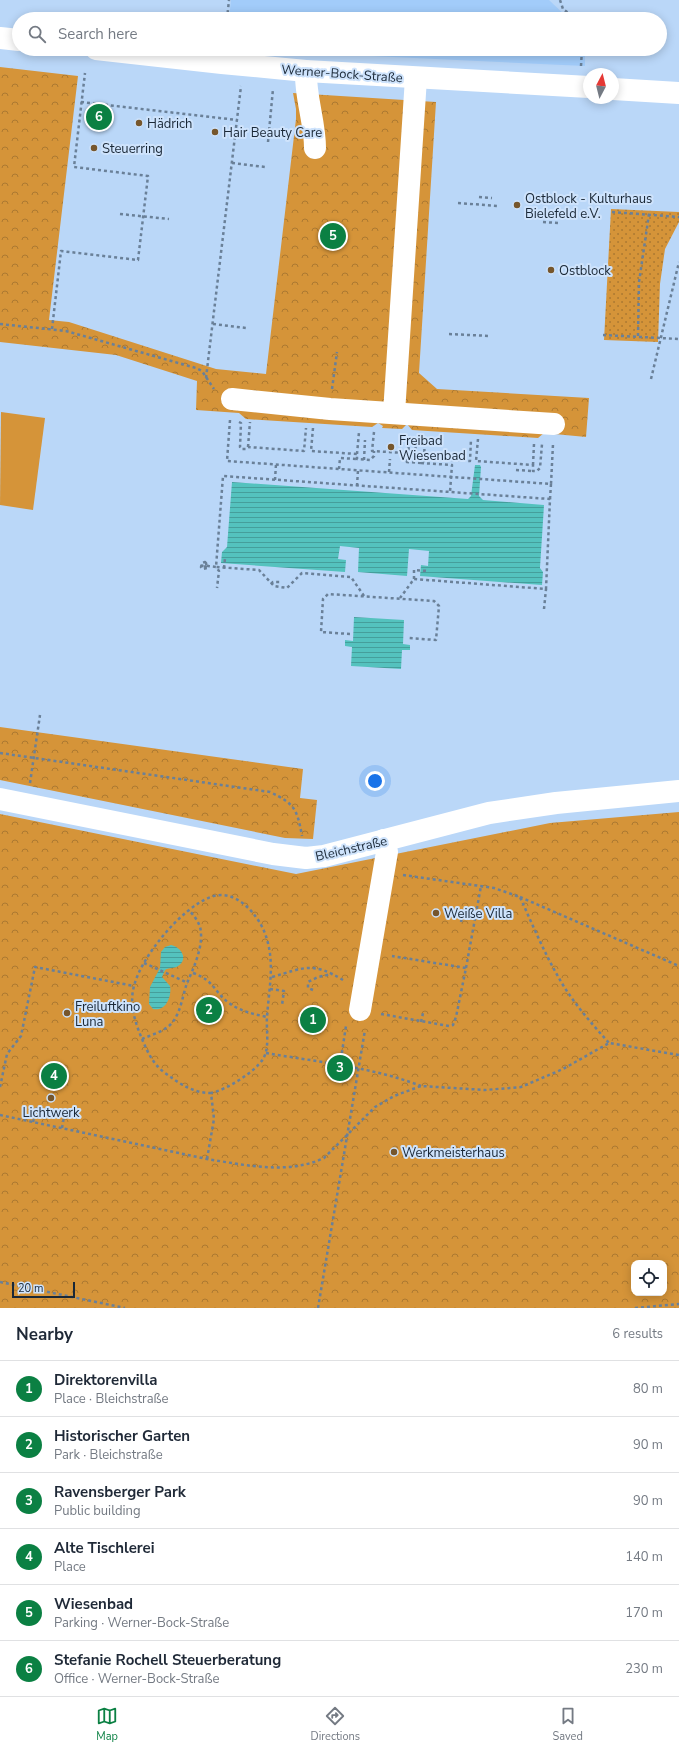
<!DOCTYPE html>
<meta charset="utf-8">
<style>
:root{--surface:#fff;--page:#f6f6f7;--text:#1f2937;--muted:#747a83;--line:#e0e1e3;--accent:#0b8043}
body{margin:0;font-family:"Nunito Sans",sans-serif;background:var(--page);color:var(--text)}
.controls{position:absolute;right:12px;bottom:12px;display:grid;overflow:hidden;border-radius:8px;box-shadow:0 2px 10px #0003}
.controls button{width:36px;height:36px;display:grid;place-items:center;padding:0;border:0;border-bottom:1px solid var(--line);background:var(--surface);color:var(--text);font:20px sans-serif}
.compass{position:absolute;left:583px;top:68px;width:36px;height:36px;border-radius:50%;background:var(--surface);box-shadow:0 2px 10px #0003;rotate:7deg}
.scale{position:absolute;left:12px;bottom:10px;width:63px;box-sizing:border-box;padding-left:4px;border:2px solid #1a2837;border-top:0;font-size:11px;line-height:14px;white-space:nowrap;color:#1a2837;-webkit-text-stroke:3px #cee3fc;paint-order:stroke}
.you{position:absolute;left:375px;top:781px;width:14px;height:14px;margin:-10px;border:3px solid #fff;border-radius:50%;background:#1a73e8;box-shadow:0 0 0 6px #1a73e833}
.badge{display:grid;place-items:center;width:26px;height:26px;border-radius:50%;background:var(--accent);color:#fff;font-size:13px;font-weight:700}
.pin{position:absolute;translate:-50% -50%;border:2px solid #fff;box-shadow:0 1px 4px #0006}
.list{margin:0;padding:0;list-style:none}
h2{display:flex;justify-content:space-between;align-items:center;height:52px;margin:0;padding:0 16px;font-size:17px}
h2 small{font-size:13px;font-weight:400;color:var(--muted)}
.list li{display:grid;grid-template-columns:26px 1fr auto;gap:12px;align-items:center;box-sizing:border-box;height:56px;padding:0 16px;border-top:1px solid var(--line)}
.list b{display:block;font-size:15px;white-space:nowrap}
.list p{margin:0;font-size:13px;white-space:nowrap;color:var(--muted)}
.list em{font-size:13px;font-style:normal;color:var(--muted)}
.icon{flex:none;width:22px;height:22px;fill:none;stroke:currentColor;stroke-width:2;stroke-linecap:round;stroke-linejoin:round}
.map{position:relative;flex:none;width:679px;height:1308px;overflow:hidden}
.search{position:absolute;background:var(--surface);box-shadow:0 2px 10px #0003;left:12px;right:12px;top:12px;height:44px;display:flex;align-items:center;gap:10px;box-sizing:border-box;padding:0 14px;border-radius:22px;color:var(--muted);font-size:15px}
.sheet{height:388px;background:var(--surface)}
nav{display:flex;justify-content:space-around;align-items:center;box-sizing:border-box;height:56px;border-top:1px solid var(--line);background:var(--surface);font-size:11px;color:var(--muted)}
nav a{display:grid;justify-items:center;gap:2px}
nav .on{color:var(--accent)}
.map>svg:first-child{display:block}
</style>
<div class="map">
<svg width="679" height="1308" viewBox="0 0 679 1308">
<defs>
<pattern id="park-crowns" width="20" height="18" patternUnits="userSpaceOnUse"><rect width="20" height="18" fill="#d59439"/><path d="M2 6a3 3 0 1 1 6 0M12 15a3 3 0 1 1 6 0" fill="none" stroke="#ac7931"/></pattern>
<pattern id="garden-dots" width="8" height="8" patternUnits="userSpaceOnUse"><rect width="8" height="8" fill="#d59439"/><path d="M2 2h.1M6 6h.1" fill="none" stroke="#ac7931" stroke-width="1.8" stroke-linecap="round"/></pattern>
<pattern id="water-rules" width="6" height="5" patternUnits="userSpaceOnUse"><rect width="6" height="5" fill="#54c2be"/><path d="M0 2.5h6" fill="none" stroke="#459e9b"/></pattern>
</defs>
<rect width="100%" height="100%" fill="#bad7f8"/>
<g fill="#a2ccfa">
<polygon points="231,0 549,0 569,19 229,19"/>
<polygon points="268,49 585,49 585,66 308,53"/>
</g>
<polygon fill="#d59439" points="1,412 45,418 33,510 0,505"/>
<g fill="url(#park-crowns)" fill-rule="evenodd">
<polygon points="0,67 78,76 49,320 69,322 216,369 266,374 296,119 296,109 293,93 436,102 419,373 437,389 589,398 586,437 544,433 538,438 412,430 407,424 402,429 382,428 383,426 378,423 372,427 246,419 239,413 196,410 197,381 116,355 0,342"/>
<polygon points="0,727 303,769 300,798 317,800 313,839 285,838 0,780"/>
<path d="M 679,812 L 679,1308 L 0,1308 L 0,814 L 296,874 L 550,823 ZM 634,1263 L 664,1263 L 664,1293 L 634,1293 Z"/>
</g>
<polygon fill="url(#garden-dots)" points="611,209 679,212 679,222 665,249 660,284 658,342 604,340"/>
<g fill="url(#water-rules)">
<polygon points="475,465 480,465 481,467 479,496 483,500 544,505 540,568 543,572 542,585 420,576 421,565 428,566 429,551 409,549 407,576 358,572 359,548 340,546 338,559 346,560 345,572 221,563 222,552 227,547 232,482 468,499 471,496"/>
<polygon points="354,617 404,620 403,644 410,645 410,650 402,650 401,669 351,666 352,647 345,646 345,640 353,641"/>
<path d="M 171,945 C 181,947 189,959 178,966 C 174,969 170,967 165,970 L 162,977 L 170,986 C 172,996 166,1012 153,1009 L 149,1004 L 150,987 L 160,968 L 161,952 L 165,947 Z"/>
</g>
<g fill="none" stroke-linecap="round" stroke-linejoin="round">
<g stroke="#6a8098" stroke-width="2.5" stroke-dasharray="3 3" stroke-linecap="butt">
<polyline points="560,0 563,9 576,19"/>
<polyline points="227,19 229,0"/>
<polyline points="581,66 582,49"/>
<polyline points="81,102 237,120"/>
<polyline points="268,142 273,89"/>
<polyline points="232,163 265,167"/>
<polyline points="479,197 492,198"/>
<polyline points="458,203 498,206"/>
<polyline points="612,212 679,217"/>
<polyline points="120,214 169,219"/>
<polyline points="543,222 558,223"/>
<polyline points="0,324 66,331 196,368 202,371 214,389"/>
<polyline points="213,324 246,328"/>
<polyline points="52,329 61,251 138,260 148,176 74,167 85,73"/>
<polyline points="449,334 490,336"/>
<polyline points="603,335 679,339"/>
<polyline points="638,336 639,282 649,214"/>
<polyline points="206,378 241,86"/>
<polyline points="651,379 679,262"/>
<polyline points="332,389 337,352"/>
<polyline points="230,420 227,461 551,484 553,444"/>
<polyline points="239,422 241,423 240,447 241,449 246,449 248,447 304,451 306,428"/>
<polyline points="313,428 311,451 357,454 357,459 370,460 374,456 374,451"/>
<polyline points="374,432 372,451 404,453 404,457 407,462 421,463 424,461 424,458 470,461 471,439"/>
<polyline points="478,439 476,461 533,465 533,471 537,471 540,468 542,444"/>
<polyline points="248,447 250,422"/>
<polyline points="357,454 359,432"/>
<polyline points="424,458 425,436"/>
<polyline points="364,460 365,440"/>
<polyline points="407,462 410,436"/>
<polyline points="414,462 416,445"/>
<polyline points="421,463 452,465 450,492"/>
<polyline points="533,465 534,444"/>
<polyline points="339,469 340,458 357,459"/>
<polyline points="516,470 533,471"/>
<polyline points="389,472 390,459"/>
<polyline points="275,480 276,464"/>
<polyline points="357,486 358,470"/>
<polyline points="550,499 551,484"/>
<polyline points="204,566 206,567 204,568 202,566 203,564 206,563 207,568 203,569 201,567 202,563 205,562 207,564 208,566 216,567 219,571 217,588"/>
<polyline points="224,568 225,558"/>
<polyline points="414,579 414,570 428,571"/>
<polyline points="271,584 273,582 280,582 280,581"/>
<polyline points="364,596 351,577 302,573 287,588 274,586 259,570 216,567 223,476 550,499 546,589 414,579 400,598"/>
<polyline points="544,609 546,589"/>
<polyline points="350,634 321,632 323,599 328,594 434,601 439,606 436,640 408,638"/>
<path d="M 0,753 L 270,792 C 295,804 297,809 302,836"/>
<polyline points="30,783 40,715"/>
<path d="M 403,875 L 494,888 L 520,897 C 533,926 546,957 563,985 C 576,1006 593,1025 609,1043"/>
<polyline points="520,897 679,966"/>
<polyline points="461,922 463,914 475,916"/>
<polyline points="144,963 188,983"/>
<polyline points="466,968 481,886"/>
<path d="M 193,973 C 215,981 213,991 229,1003 C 240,1011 253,1014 267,1017"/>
<path d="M 272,977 C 304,968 312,961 343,980"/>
<polyline points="270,989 284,991 282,1005"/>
<polyline points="313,990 308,988 308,982 318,977 332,974"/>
<polyline points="381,1014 449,1026 453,1025 456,1017 466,968 392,956"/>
<polyline points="421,1022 423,1013"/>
<path d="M 142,1039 C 151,1035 162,1032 170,1025 C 181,1014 182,997 187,983 C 193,970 202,949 201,934 C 201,924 195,917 189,910"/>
<path d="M 266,1053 C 318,1062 372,1067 421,1086"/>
<polyline points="340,1065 346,1026"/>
<polyline points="0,1087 7,1054 21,1036 35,967 134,986"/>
<path d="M 0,1115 L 207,1159 C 245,1165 288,1175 324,1158 L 375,1107 L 394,1096 L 421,1086 L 485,1090 L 521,1087 L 563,1069 L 609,1043 L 679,1055"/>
<polyline points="33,1122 37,1107 55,1111 55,1109"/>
<polyline points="62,1128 65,1111"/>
<path d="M 207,1159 L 214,1119 L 211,1093 C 226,1090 255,1072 263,1059 C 270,1048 266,1030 267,1017 C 269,987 276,960 264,931 C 256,912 234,888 211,897 C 182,907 141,957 134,986 C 129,1004 135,1022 142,1039 C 148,1053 153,1064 165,1073 C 180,1084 193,1093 211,1093"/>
<polyline points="0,1282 125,1308"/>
<polyline points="318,1308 365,1030"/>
<polyline points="635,1308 679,1304"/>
</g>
<g stroke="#fff" stroke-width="22">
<polyline points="0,38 19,40"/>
<polyline points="96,49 222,63 306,71 589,87"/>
<path d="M 306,71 C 305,97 315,122 315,148"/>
<polyline points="613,89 679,93"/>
<polyline points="232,399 330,409 554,424"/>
<polyline points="394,413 416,78"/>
<polyline points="0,799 273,854 306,858 324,856 489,813 556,803 679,791"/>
<polyline points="360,1010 387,852 384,840"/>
</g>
</g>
<g fill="#76562c" stroke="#cee3fc" stroke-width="1.5">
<circle cx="139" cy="123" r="4"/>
<circle cx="215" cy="132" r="4"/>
<circle cx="94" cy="148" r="4"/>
<circle cx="517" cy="205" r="4"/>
<circle cx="551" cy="270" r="4"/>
<circle cx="391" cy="447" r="4"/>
<circle cx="436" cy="913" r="4"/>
<circle cx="67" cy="1013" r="4"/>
<circle cx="51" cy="1098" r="4"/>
<circle cx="394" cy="1152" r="4"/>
</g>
<g text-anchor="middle" stroke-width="4" stroke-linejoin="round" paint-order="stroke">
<g font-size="13" fill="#1a2837" stroke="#cee3fc">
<text transform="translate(342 73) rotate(4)" y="5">Werner-Bock-Straße</text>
<text transform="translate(351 848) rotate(-13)" y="5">Bleichstraße</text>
</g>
<g font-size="13" fill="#1a2837" stroke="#cee3fc" text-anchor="start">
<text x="147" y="128">Hädrich</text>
<text x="223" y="137">Hair Beauty Care</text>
<text x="102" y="153">Steuerring</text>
<text x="525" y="203">Ostblock - Kulturhaus<tspan x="525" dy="15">Bielefeld e.V.</tspan></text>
<text x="559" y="275">Ostblock</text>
<text x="399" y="445">Freibad<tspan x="399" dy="15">Wiesenbad</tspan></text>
<text x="444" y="918">Weiße Villa</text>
<text x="75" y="1011">Freiluftkino<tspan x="75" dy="15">Luna</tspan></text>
<text x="51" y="1117" text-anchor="middle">Lichtwerk</text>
<text x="402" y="1157">Werkmeisterhaus</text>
</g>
</g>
</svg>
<div class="controls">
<button><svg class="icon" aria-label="locate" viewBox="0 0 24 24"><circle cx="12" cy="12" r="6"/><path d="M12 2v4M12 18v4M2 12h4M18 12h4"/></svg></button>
</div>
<svg class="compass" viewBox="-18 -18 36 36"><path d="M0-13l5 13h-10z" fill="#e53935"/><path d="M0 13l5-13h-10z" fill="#747a83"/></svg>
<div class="scale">20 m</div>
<div class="you"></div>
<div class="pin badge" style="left:313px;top:1020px">1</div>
<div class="pin badge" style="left:209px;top:1010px">2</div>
<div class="pin badge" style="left:340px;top:1068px">3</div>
<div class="pin badge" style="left:54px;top:1076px">4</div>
<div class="pin badge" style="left:333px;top:236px">5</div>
<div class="pin badge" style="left:99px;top:117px">6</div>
<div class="search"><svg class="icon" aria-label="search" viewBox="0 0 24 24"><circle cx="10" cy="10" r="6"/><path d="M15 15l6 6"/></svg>Search here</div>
</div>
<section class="sheet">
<h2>Nearby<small>6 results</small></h2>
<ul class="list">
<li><span class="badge">1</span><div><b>Direktorenvilla</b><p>Place · Bleichstraße</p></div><em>80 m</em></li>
<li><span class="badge">2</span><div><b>Historischer Garten</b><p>Park · Bleichstraße</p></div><em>90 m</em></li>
<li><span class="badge">3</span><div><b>Ravensberger Park</b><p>Public building</p></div><em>90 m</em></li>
<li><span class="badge">4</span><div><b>Alte Tischlerei</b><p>Place</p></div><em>140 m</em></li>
<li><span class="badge">5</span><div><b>Wiesenbad</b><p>Parking · Werner-Bock-Straße</p></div><em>170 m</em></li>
<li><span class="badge">6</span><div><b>Stefanie Rochell Steuerberatung</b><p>Office · Werner-Bock-Straße</p></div><em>230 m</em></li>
</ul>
</section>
<nav>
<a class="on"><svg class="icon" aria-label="map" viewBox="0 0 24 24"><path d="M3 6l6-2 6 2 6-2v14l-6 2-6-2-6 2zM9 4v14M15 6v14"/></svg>Map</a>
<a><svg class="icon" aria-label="directions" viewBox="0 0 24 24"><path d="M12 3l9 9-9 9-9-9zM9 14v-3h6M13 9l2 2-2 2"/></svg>Directions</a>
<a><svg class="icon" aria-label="saved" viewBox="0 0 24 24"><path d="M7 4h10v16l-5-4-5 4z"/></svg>Saved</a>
</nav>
